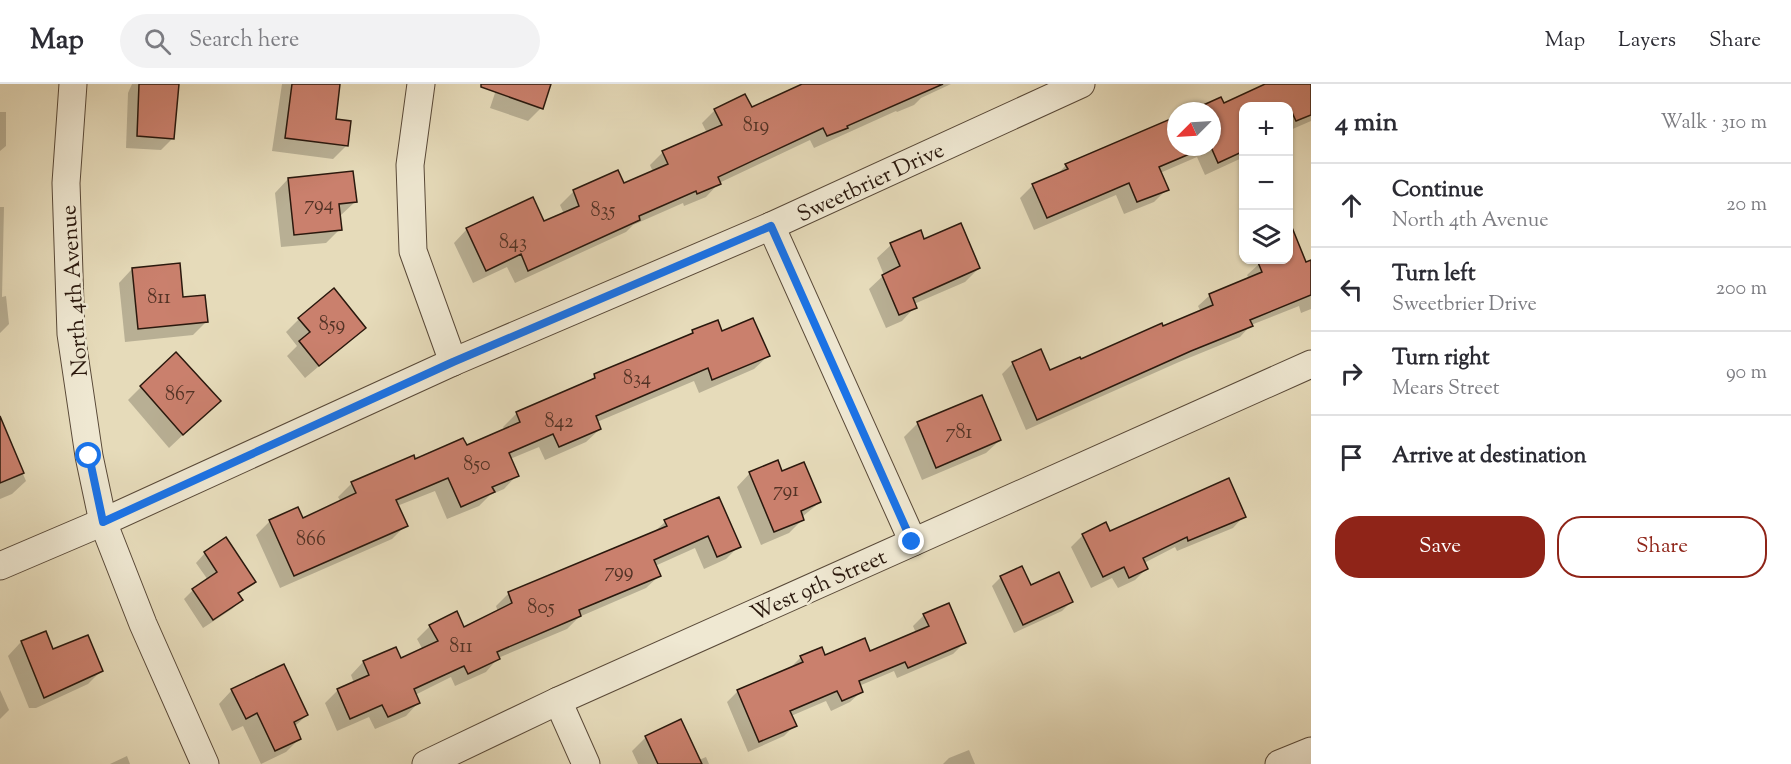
<!DOCTYPE html>
<meta charset="utf-8">
<style>
:root{--surface:#fff;--page:#f2f2f3;--text:#2b2b33;--muted:#7c7c81;--line:#e1e1e2;--accent:#8f2418}
body{margin:0;font-family:"Sorts Mill Goudy",serif;background:var(--page);color:var(--text)}
.controls{position:absolute;right:18px;top:18px;display:grid;overflow:hidden;border-radius:12px;box-shadow:0 2px 4px #0004}
.controls button{width:54px;height:54px;display:grid;place-items:center;padding:0;border:0;border-bottom:2px solid var(--line);background:var(--surface);color:var(--text);font:30px sans-serif}
.compass{position:absolute;left:1167px;top:18px;width:54px;height:54px;border-radius:50%;background:var(--surface);box-shadow:0 2px 4px #0004;rotate:246deg}
.stop{position:absolute;width:18px;height:18px;margin:-14px;border:4px solid #1a73e8;border-radius:50%;background:#fff}
.stop.end{background:#1a73e8;border-color:#fff;box-shadow:0 2px 6px #0008}
.list{margin:0;padding:0;list-style:none}
h2{display:flex;justify-content:space-between;align-items:center;height:78px;margin:0;padding:0 24px;font-size:26px}
h2 small{font-size:20px;font-weight:400;color:var(--muted)}
.list li{display:grid;grid-template-columns:39px 1fr auto;gap:18px;align-items:center;box-sizing:border-box;height:84px;padding:0 24px;border-top:2px solid var(--line)}
.list b{display:block;font-size:22px;white-space:nowrap}
.list p{margin:0;font-size:20px;white-space:nowrap;color:var(--muted)}
.list em{font-size:20px;font-style:normal;color:var(--muted)}
.actions{display:flex;gap:12px;padding:18px 24px}
.actions a{flex:1;padding:14px 0;border:2px solid var(--accent);border-radius:24px;text-align:center;font-size:21px;color:var(--accent)}
.actions .main{background:var(--accent);color:#fff}
.icon{flex:none;width:33px;height:33px;fill:none;stroke:currentColor;stroke-width:2;stroke-linecap:round;stroke-linejoin:round}
.map{position:relative;flex:none;width:1311px;height:680px;overflow:hidden}
header{display:flex;align-items:center;gap:36px;box-sizing:border-box;height:84px;padding:0 30px;background:var(--surface);border-bottom:2px solid var(--line)}
header strong{font-size:28px}
nav{display:flex;gap:33px;margin-inline-start:auto;font-size:21px}
.search{width:420px;height:54px;background:var(--page);display:flex;align-items:center;gap:15px;box-sizing:border-box;padding:0 21px;border-radius:33px;color:var(--muted);font-size:22px}
main{display:flex}
aside{flex:1;background:var(--surface)}
.map>svg:first-child{display:block}
</style>
<header>
<strong>Map</strong>
<div class="search"><svg class="icon" aria-label="search" viewBox="0 0 24 24"><circle cx="10" cy="10" r="6"/><path d="M15 15l6 6"/></svg>Search here</div>
<nav><a>Map</a><a>Layers</a><a>Share</a></nav>
</header>
<main>
<div class="map">
<svg width="1311" height="680" viewBox="0 0 1311 680">
<rect width="100%" height="100%" fill="#e6dbba"/>
<filter id="stains"><feTurbulence type="fractalNoise" baseFrequency=".00333" numOctaves="4"/><feColorMatrix values="0 0 0 0 .2 0 0 0 0 .09 0 0 0 0 .02 0 0 0 .5 -.17"/></filter>
<radialGradient id="worn" r=".72"><stop offset=".6" stop-color="#630" stop-opacity="0"/><stop offset="1" stop-color="#630" stop-opacity=".3"/></radialGradient>
<g fill="#0003">
<polygon points="132,0 177,0 173,54 161,66 126,64 128,9"/>
<polygon points="282,0 339,0 334,36 346,62 333,75 272,67"/>
<polygon points="498,0 549,0 541,24 528,37 490,24"/>
<polygon points="808,0 951,0 921,14 914,21 897,28 896,27 814,64 810,56 719,99 706,113 684,122 683,119 633,141 626,148 515,199 507,183 473,199 454,159 467,145 544,139 564,130 560,121 573,108 617,88 623,101 653,88 650,81 663,68 707,49 702,39 715,26 751,25"/>
<polygon points="1277,0 1311,0 1311,37 1288,47 1288,22 1244,22 1244,73 1205,91 1197,73 1160,89 1167,105 1154,118 1124,130 1116,111 1034,146 1020,114 1033,101 1056,92 1066,81 1176,34 1176,63 1212,63 1212,27 1192,27 1223,21"/>
<polygon points="0,28 6,28 6,62 0,67"/>
<polygon points="288,95 355,118 341,131 338,131 340,145 326,159 281,163 275,109"/>
<polygon points="0,123 4,123 2,213 6,212 9,240 0,249"/>
<polygon points="920,148 924,157 979,184 965,198 914,220 915,223 902,237 886,244 869,205 884,191 877,174 891,161"/>
<polygon points="1270,176 1288,176 1306,180 1311,178 1311,225 1301,229 1299,222 1251,241 1240,253 1179,278 1026,346 1002,290 1013,279 1049,288 1081,277 1201,228 1198,222 1210,211 1249,195 1247,191 1259,180"/>
<polygon points="132,185 182,215 207,237 193,251 125,258 119,199"/>
<polygon points="299,235 364,244 305,294 287,272 297,262 286,248"/>
<polygon points="717,238 722,248 768,272 754,285 699,309 694,297 597,338 600,345 586,358 545,376 539,363 510,375 517,391 504,405 490,411 479,422 447,435 435,407 397,422 406,441 392,455 280,504 256,451 270,437 302,436 341,418 338,413 352,399 415,377 466,363 505,346 503,343 517,329 587,300 595,292 688,252 692,248"/>
<polygon points="141,303 205,330 169,364 128,316"/>
<polygon points="981,313 1000,356 986,369 922,396 904,353 917,340"/>
<polygon points="4,346 26,397 12,410 0,415 0,348"/>
<polygon points="750,389 781,389 820,418 802,433 803,435 789,449 761,461 737,403"/>
<polygon points="718,415 739,462 726,475 704,485 695,464 655,482 659,492 646,504 579,533 567,545 498,574 486,588 455,602 451,593 415,611 418,619 406,632 375,645 369,633 337,647 325,619 338,606 354,599 351,591 363,578 395,565 400,576 423,566 417,555 430,542 464,545 498,528 496,522 509,509 653,449 665,438"/>
<polygon points="1244,432 1233,444 1177,467 1175,463 1144,479 1146,485 1135,496 1118,504 1112,494 1091,504 1071,463 1083,451"/>
<polygon points="205,469 254,497 238,511 241,516 232,525 203,544 184,515 193,506 208,496 196,479"/>
<polygon points="1001,493 1030,503 1071,518 1062,527 1014,549 992,502"/>
<polygon points="924,531 964,559 953,570 897,594 894,587 859,602 861,608 850,618 831,627 826,617 791,632 795,641 784,652 748,668 727,618 738,607 790,584 801,573 869,569 916,549 913,542"/>
<polygon points="21,558 52,567 101,587 88,600 36,624 29,624 8,572"/>
<polygon points="0,606 9,626 0,635"/>
<polygon points="232,606 307,631 294,643 300,654 286,668 261,680 243,642 232,647 219,620"/>
<polygon points="646,653 699,676 706,673 709,680 638,680 632,667"/>
<polygon points="969,666 975,680 943,680 949,674"/>
<polygon points="127,672 130,680 110,680"/>
</g>
<g fill="#ca806d" stroke="#2a180d" stroke-width="1.5">
<polygon points="139,0 179,0 174,55 137,52"/>
<polygon points="292,0 340,0 336,35 351,37 348,62 285,54"/>
<polygon points="481,0 551,0 543,25 481,3"/>
<polygon points="802,0 943,0 847,42 848,44 827,52 823,44 718,93 721,100 697,110 696,107 639,132 640,136 528,187 521,170 486,187 466,144 533,113 544,137 579,122 573,106 618,86 624,99 668,80 662,67 722,41 714,25 745,10 752,23"/>
<polygon points="1265,0 1311,0 1311,31 1296,37 1289,22 1244,22 1244,67 1218,79 1211,63 1212,27 1190,27 1221,13 1224,19"/>
<polygon points="1175,33 1176,63 1206,63 1159,83 1169,106 1137,118 1129,99 1047,134 1032,100 1068,85 1065,80"/>
<polygon points="353,87 357,118 339,120 342,146 294,151 288,94"/>
<polygon points="1289,136 1306,178 1311,176 1311,211 1250,236 1253,242 1191,267 1037,336 1012,278 1041,265 1050,286 1080,273 1081,275 1162,239 1163,242 1213,221 1209,210 1262,188 1257,176 1288,176"/>
<polygon points="961,139 980,184 913,214 917,224 899,231 882,191 900,182 890,159 921,146 924,155"/>
<polygon points="180,179 183,213 205,211 208,238 138,245 132,184"/>
<polygon points="334,204 366,244 319,282 299,257 310,248 298,234"/>
<polygon points="753,234 770,272 712,296 708,284 596,332 601,345 559,363 553,350 509,369 519,392 492,403 495,408 461,423 448,394 396,416 408,442 294,492 269,436 298,423 303,434 356,409 351,398 414,371 415,375 463,354 467,361 520,338 516,328 595,294 594,290 693,249 692,246 718,236 722,247"/>
<polygon points="176,268 221,317 183,351 140,302"/>
<polygon points="982,311 1001,356 936,384 917,338"/>
<polygon points="0,332 24,389 0,399"/>
<polygon points="778,376 782,387 804,378 821,418 801,427 804,436 774,448 749,388"/>
<polygon points="1229,394 1246,433 1188,457 1187,453 1143,474 1148,485 1129,494 1124,483 1103,493 1082,450 1106,438 1110,447"/>
<polygon points="719,413 741,463 717,473 708,452 654,476 661,492 579,526 581,532 497,568 500,575 468,590 464,582 414,605 420,619 388,633 382,621 350,635 337,605 369,591 363,577 396,563 401,574 438,557 429,541 457,527 464,543 512,519 508,508 667,442 664,436"/>
<polygon points="226,453 256,498 238,509 243,516 213,536 192,505 217,488 204,468"/>
<polygon points="1022,482 1031,501 1059,488 1073,518 1023,541 1000,492"/>
<polygon points="949,519 966,559 908,584 905,578 859,597 863,608 842,617 837,607 790,627 797,642 759,658 737,606 803,578 800,572 822,563 825,571 865,554 870,567 929,542 923,530"/>
<polygon points="46,547 53,565 88,551 103,587 44,614 21,557"/>
<polygon points="284,580 308,631 294,638 301,655 275,667 257,629 246,635 231,605"/>
<polygon points="681,635 702,680 658,680 645,652"/>
</g>
<g fill="none" stroke-linecap="round" stroke-linejoin="round">
<defs>
<g id="street">
<polyline points="73,0 66,99 71,250 89,372 103,438 143,540 205,680"/>
<polyline points="421,0 410,81 413,167 453,278"/>
<polyline points="771,142 913,458"/>
<polyline points="0,482 103,438 453,278 771,142 1081,0"/>
<polyline points="558,617 586,680"/>
<polyline points="426,680 558,617 1311,280"/>
<polyline points="1279,680 1311,667"/>
</g>
</defs>
<use href="#street" stroke="#594938" stroke-width="29"/>
<use href="#street" stroke="#efe8d2" stroke-width="27"/>
</g>
<g fill="none" stroke-linecap="round" stroke-linejoin="round">
<polyline stroke="#1a73e8" stroke-width="8" points="89,372 103,438 453,278 771,142 912,458"/>
</g>
<g text-anchor="middle" stroke-width="5" stroke-linejoin="round" paint-order="stroke">
<g font-size="20" fill="#523225">
<text x="756" y="47">819</text>
<text x="319" y="126">794</text>
<text x="603" y="132">835</text>
<text x="513" y="164">843</text>
<text x="159" y="219">811</text>
<text x="332" y="246">859</text>
<text x="637" y="300">834</text>
<text x="180" y="316">867</text>
<text x="559" y="343">842</text>
<text x="959" y="354">781</text>
<text x="477" y="386">850</text>
<text x="786" y="412">791</text>
<text x="311" y="461">866</text>
<text x="619" y="493">799</text>
<text x="541" y="529">805</text>
<text x="461" y="568">811</text>
</g>
<g font-size="22" fill="#2a180d" stroke="#efe8d2">
<text transform="translate(870 97) rotate(-25)" y="8">Sweetbrier Drive</text>
<text transform="translate(73 207) rotate(-94)" y="8">North 4th Avenue</text>
<text transform="translate(818 500) rotate(-24)" y="8">West 9th Street</text>
</g>
</g>
<rect width="100%" height="100%" filter="url(#stains)"/>
<rect width="100%" height="100%" fill="url(#worn)"/>
</svg>
<div class="controls">
<button>+</button>
<button>−</button>
<button><svg class="icon" aria-label="layers" viewBox="0 0 24 24"><path d="M12 4l9 5-9 5-9-5zM3 14l9 5 9-5"/></svg></button>
</div>
<svg class="compass" viewBox="-18 -18 36 36"><path d="M0-13l5 13h-10z" fill="#e53935"/><path d="M0 13l5-13h-10z" fill="#7c7c81"/></svg>
<div class="stop" style="left:89px;top:372px"></div>
<div class="stop end" style="left:912px;top:458px"></div>
</div>
<aside>
<h2>4 min<small>Walk · 310 m</small></h2>
<ul class="list">
<li><svg class="icon" aria-label="ahead" viewBox="0 0 24 24"><path d="M12 20V5M6 11l6-6 6 6"/></svg><div><b>Continue</b><p>North 4th Avenue</p></div><em>20 m</em></li>
<li><svg class="icon" aria-label="left" viewBox="0 0 24 24"><path d="M17 20v-9H6M10 6l-5 5 5 5"/></svg><div><b>Turn left</b><p>Sweetbrier Drive</p></div><em>200 m</em></li>
<li><svg class="icon" aria-label="right" viewBox="0 0 24 24"><path d="M7 20v-9h11M14 6l5 5-5 5"/></svg><div><b>Turn right</b><p>Mears Street</p></div><em>90 m</em></li>
<li><svg class="icon" aria-label="arrive" viewBox="0 0 24 24"><path d="M6 21V4h12l-3 4 3 4H6"/></svg><div><b>Arrive at destination</b></div></li>
</ul>
<div class="actions"><a class="main">Save</a><a>Share</a></div>
</aside>
</main>
